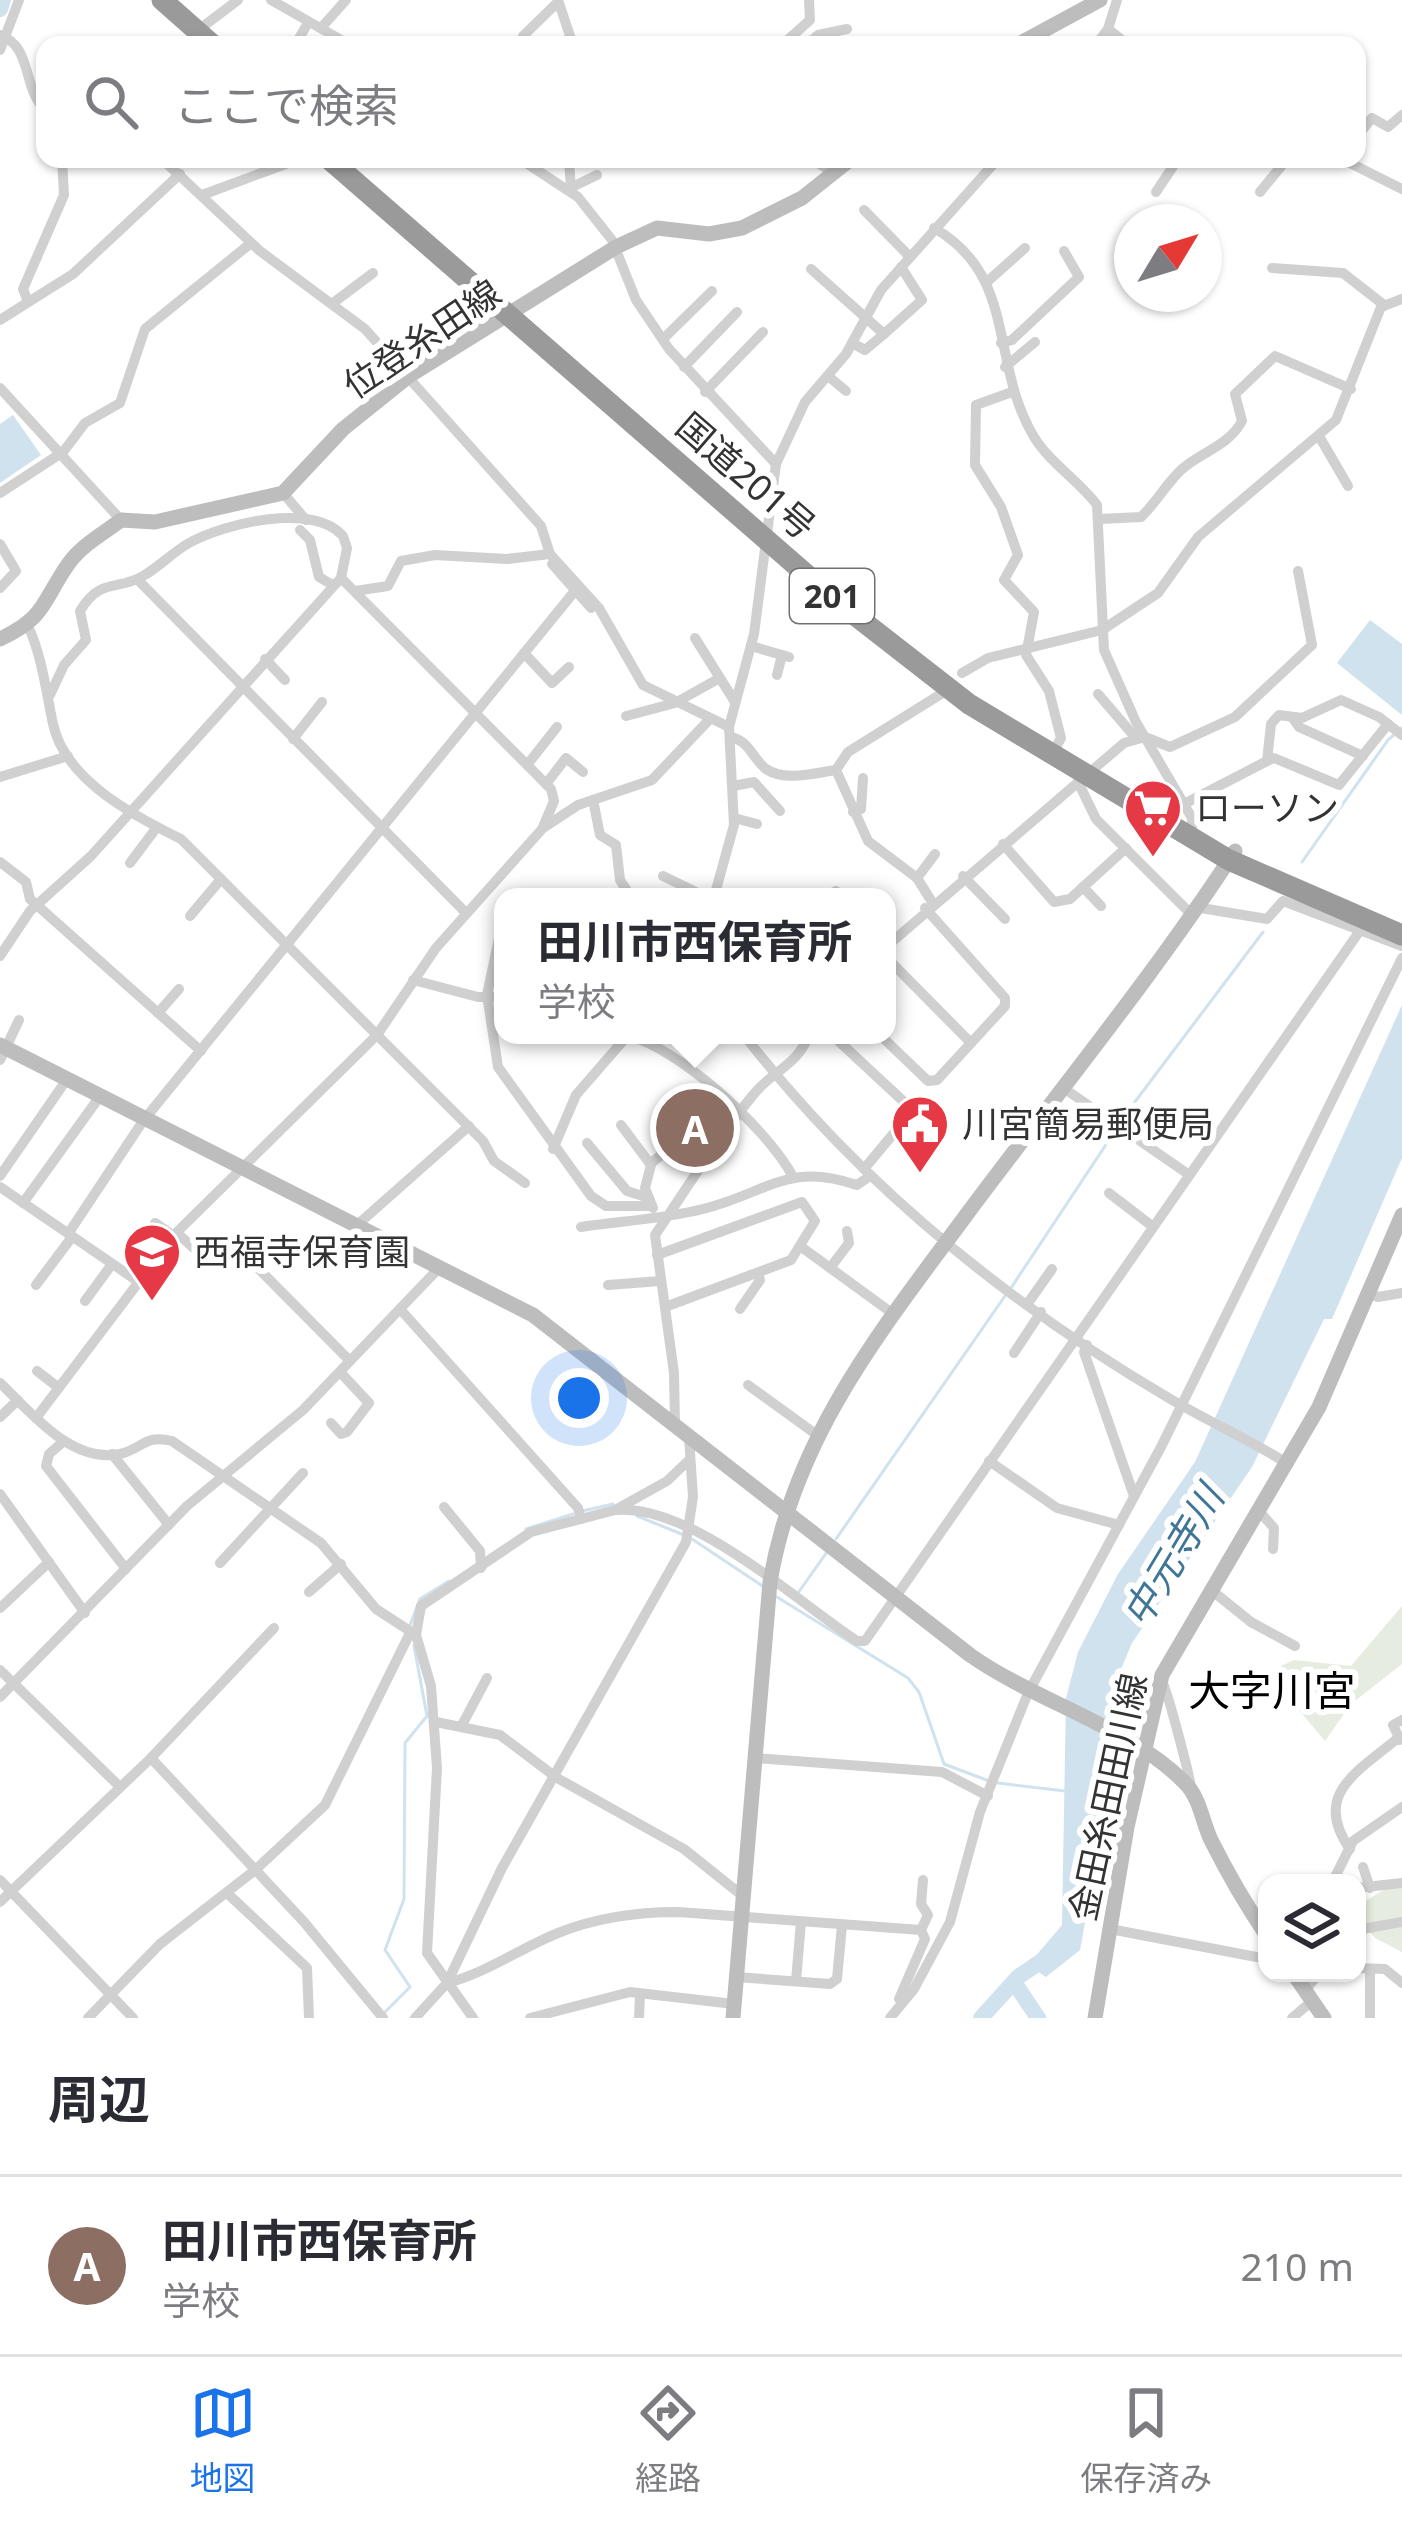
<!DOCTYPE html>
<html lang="ja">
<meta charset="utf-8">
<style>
:root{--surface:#fff;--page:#f7f7f7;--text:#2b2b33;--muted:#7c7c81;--line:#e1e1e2;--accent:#1a73e8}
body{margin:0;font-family:"Noto Sans","Noto Sans JP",sans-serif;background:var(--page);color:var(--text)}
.controls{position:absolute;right:36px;bottom:36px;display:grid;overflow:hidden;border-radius:24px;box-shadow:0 3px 9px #0004}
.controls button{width:108px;height:108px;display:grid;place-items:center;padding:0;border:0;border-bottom:3px solid var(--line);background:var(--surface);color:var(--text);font:60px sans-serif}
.compass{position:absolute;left:1114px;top:204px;width:108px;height:108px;border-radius:50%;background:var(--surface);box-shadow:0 3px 9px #0004;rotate:52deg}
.you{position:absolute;left:579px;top:1398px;width:42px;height:42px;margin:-30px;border:9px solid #fff;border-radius:50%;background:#1a73e8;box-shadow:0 0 0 18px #1a73e833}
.badge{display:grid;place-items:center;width:78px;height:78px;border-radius:50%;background:var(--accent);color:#fff;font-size:39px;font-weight:700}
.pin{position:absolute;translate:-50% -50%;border:6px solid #fff;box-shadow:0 3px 12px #0006}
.popup{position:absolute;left:494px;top:888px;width:402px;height:156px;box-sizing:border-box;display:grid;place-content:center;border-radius:24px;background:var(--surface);filter:drop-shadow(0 3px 9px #0005);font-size:39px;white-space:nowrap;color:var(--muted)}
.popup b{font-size:45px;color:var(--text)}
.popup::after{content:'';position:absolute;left:50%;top:100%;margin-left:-24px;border:24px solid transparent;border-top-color:var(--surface)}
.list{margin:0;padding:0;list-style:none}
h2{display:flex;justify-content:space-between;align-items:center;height:156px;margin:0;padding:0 48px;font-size:51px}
h2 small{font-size:39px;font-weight:400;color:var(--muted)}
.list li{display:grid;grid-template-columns:78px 1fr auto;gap:36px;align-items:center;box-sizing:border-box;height:180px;padding:0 48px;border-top:3px solid var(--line)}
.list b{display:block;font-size:45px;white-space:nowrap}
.list p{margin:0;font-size:39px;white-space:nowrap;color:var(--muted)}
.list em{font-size:39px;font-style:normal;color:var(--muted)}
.icon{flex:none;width:66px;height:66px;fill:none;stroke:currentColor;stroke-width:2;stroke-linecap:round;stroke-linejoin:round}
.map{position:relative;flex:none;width:1402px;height:2018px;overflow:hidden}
.search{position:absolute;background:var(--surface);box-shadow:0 3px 9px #0004;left:36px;right:36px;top:36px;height:132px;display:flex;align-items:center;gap:30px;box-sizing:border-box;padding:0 42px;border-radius:24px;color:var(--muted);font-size:45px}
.sheet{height:336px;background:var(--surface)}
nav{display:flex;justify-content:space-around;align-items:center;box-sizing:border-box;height:168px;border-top:3px solid var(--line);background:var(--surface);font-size:33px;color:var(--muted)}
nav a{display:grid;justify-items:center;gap:6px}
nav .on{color:var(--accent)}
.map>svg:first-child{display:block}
</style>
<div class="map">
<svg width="1402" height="2018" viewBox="0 0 1402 2018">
<rect width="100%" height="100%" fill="#fff"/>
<g fill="#e6ecdf">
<polygon points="1402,1606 1402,1664 1351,1704 1325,1741 1288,1697 1278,1675 1281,1666 1294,1660 1351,1666"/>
<polygon points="1402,1879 1402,1952 1375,1938 1357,1917 1357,1906"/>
</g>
<g fill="#cfe2ee">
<polygon points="13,415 41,455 0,483 0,424"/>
<polygon points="1370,620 1402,644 1402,715 1337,663"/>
<polygon points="1402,1005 1402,1158 1332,1319 1324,1319 1252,1467 1132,1643 1108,1700 1107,1764 1100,1771 1111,1781 1080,1950 1046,1977 1028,1965 1062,1925 1066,1698 1078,1652 1118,1574 1195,1462"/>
</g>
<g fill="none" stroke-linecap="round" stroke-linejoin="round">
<g stroke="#cfe2ee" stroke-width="3">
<polyline points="1302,862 1388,740 1402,728"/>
<polyline points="1119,1123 1263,932"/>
<polyline points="1011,1288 1115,1131"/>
<polyline points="582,1511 613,1504"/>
<polyline points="637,1516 684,1535"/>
<polyline points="526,1529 573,1514"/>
<polyline points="692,1539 764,1587"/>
<polyline points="836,1539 1005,1296"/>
<polyline points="798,1593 827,1552"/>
<polyline points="777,1597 908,1678 919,1692 944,1764 989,1781"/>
<polyline points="410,1625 420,1599 449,1581"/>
<polyline points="998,1783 1065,1791"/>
<polyline points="385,2012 410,1987 385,1950 404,1899 405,1743 427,1716 414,1646"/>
</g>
<g stroke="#cfe2ee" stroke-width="16">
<polyline points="0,9 3,0"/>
<polyline points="1014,1982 1038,2018"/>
<polyline points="981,2018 1018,1977 1046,1958"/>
</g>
<g stroke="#d0d0d0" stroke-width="10">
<polyline points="271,0 350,45"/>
<polyline points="558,0 573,45"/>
<polyline points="321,28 346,0"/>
<polyline points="1108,29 1128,45"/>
<polyline points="197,31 238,0"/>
<path d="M 0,35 C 33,47 22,88 45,110"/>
<polyline points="523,36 558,2"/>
<polyline points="295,45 308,23"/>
<polyline points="782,45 810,20 809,0"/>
<polyline points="807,45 818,35 847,29"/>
<polyline points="1096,45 1108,29 1117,0"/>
<polyline points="0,50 19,0"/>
<polyline points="1357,136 1372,118 1388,127 1402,115"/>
<polyline points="162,159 260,251 365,329 541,526 550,554 599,608 643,685 729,727"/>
<polyline points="520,159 578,197 612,240 636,300 669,349 776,464"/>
<polyline points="569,159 571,190"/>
<polyline points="812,159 834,173"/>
<polyline points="1342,159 1402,189"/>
<polyline points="574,186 597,175"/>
<polyline points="1156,192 1178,159"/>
<polyline points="1260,192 1287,159"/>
<polyline points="202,195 299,159"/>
<polyline points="864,210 910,257"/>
<path d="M 934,228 C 1018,276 989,362 1034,437 C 1050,463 1079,481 1097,505 L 1104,650 L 1136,722 L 1192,818 L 1192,828"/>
<polyline points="1272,268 1343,273 1384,305"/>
<polyline points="811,269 884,334 922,300 901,267"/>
<polyline points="988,281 1025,248"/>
<polyline points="27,299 23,289 64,195 62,159"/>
<polyline points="333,303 373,273"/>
<polyline points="0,320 73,274 180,174"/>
<polyline points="663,339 712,291"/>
<polyline points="852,343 865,350 884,334"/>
<polyline points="1001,343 1012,340 1079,277 1064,251"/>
<polyline points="684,367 737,312"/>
<polyline points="1005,367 1035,342"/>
<polyline points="828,376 846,391"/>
<polyline points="0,388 121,520"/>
<polyline points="705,392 763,332"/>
<polyline points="1012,392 976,405 975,465 1001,507 1018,555 1004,580 1034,612 1026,655 1049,691 1061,738 1056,747"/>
<polyline points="1319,436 1348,486"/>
<polyline points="0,493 63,452 85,423 120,403 145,329 251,243"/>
<polyline points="283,493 306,520"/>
<path d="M 1100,519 L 1141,517 C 1156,503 1166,484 1181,470 C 1200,452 1228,447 1242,421 L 1235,394 L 1275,356 L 1351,389"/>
<polyline points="300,530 310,540 319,577 331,584"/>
<polyline points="0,544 16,571 0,588"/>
<polyline points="552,564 591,608"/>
<polyline points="341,578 551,789 554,801 543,827"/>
<polyline points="138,580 466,913"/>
<polyline points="355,591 388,586 401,561 435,555 507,559 550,554"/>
<path d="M 28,626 C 42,656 46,691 53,724 C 65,780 134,816 181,839 L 483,1141 L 494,1161 L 525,1183"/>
<polyline points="695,638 735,702"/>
<polyline points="751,646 789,657"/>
<polyline points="524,653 552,683 569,667"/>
<polyline points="265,659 285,680"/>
<polyline points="962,673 988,658 1102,630 1158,593 1198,537 1336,420 1381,307 1402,299"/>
<polyline points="777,675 782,655"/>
<polyline points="1098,694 1135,737"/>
<polyline points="626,716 675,703 718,679"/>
<polyline points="1292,717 1299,727 1363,756"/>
<path d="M 730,737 C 749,740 752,758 766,769 C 785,782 815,773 836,770 L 848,752 L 941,694"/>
<polyline points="293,739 322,702"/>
<polyline points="1267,761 1274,758 1339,785 1388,724"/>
<polyline points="527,765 557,727"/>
<polyline points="836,770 868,841 917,878 932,902"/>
<polyline points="0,777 68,756"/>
<polyline points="546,784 566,758 583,772"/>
<polyline points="1079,784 1096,819 1190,913"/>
<polyline points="733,786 754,782 780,811"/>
<polyline points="593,800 600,835 616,845 620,880 631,897"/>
<polyline points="1184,804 1267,761 1271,724 1279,715 1302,718 1341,700 1379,717 1402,735"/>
<polyline points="853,812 861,809 863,778"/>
<polyline points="734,818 757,824"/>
<polyline points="1003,844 1054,902 1070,899 1126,848"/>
<polyline points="0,862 26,882 30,899 201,1051"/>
<polyline points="130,863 157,827"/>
<polyline points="663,876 706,897"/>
<polyline points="963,876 1005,919"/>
<polyline points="917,878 935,854"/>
<polyline points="1083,887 1101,906"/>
<polyline points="714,897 734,825 729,727 754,634 776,464 805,402 846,354 881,290 998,159"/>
<polyline points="825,897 836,891"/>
<polyline points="1195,907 1267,919 1283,901 1402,946"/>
<polyline points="190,916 221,879"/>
<polyline points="503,919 487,995 498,1067 591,1196 606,1206 652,1206"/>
<polyline points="887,946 1124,743 1145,737 1170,747 1235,717 1312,645 1298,571"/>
<path d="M 0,956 L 30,911 L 91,856 L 341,578 L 347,548 L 343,536 C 313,502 225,523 189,543 C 173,552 159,567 143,576 C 118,591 100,577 80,611 L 86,640 L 64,665 L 50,695"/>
<polyline points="887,958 971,1043"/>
<polyline points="413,980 478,997 503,997"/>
<polyline points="158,1013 179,989"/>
<path d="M 624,1035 C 676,1044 767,1129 792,1175"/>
<path d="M 744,1035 C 858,1182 1006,1302 1167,1397 C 1207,1421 1249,1439 1288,1464"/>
<polyline points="832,1035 930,1126"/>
<polyline points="880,1035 928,1081 937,1080 1005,1006 1005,998 925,908"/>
<polyline points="0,1060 19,1020"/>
<polyline points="1062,1087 1188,1174"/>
<polyline points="621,1125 651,1165 645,1188 653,1208"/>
<polyline points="587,1143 627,1191 649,1198"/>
<polyline points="553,1149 576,1095 628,1035"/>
<polyline points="650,1164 665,1152"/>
<polyline points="864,1169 913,1110"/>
<polyline points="0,1176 65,1082"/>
<polyline points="0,1187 139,1282"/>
<polyline points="1109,1193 1152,1226"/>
<polyline points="23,1203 98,1099"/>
<polyline points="155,1223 174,1236"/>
<polyline points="356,1226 469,1126"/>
<path d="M 581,1227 C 621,1221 664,1219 703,1209 C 768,1193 787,1161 857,1185 L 870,1176"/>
<polyline points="177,1233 197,1251"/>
<polyline points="68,1234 143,1121 574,592"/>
<polyline points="800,1246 892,1313"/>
<polyline points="243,1253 350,1361"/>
<polyline points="657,1255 802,1202 815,1221 791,1260 665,1307"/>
<polyline points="830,1268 849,1243 847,1231"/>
<polyline points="36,1285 72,1237"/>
<polyline points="608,1285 660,1281"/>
<polyline points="1368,1293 1378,1297 1402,1293"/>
<polyline points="85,1301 112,1264"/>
<polyline points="1028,1303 1052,1269"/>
<polyline points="400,1309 578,1508 581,1519"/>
<polyline points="740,1309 760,1280 758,1273"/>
<polyline points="1087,1345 1084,1352 1134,1496"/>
<polyline points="1014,1353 1041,1312"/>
<polyline points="37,1371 59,1388"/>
<path d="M 0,1383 C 31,1412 71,1464 120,1454 C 142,1449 145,1434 172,1441 L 321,1543 L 376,1609 L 416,1635"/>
<polyline points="748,1385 817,1435"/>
<polyline points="0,1417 18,1400"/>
<polyline points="36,1418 175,1234 377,1035 436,948 543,828 578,805 652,780 708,721"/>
<polyline points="331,1423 341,1434 347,1432 369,1403 340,1372"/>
<path d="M 675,1426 L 674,1373 L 655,1235 C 687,1188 717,1139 753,1095 C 773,1070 796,1067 809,1035"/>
<polyline points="64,1441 49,1454 46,1466 126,1569"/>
<polyline points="112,1454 169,1525"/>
<polyline points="989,1461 1057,1508 1119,1525"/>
<polyline points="0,1494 85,1613"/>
<polyline points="444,1507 480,1551 481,1568"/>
<path d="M 615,1510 C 690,1503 795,1600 857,1641 L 865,1641 L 1359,932"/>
<polyline points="1259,1511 1274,1528 1273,1549"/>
<polyline points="220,1563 303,1473"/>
<polyline points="1210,1589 1251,1622 1295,1646"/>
<polyline points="309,1592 341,1564"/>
<polyline points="0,1608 49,1562"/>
<polyline points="0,1670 118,1785"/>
<path d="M 1161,1679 C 1166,1684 1191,1781 1191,1788"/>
<polyline points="0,1697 187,1506 303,1410 440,1267"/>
<polyline points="436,1722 500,1735 557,1778 684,1849 744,1897"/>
<polyline points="462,1725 487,1678"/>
<polyline points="1400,1740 1393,1725 1402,1720"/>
<polyline points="151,1758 274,1628"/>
<polyline points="755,1758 942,1772 988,1796"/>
<path d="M 1350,1849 C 1311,1794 1359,1771 1398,1738"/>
<polyline points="1363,1867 1370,1888"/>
<polyline points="0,1880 133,2018"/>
<polyline points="1332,1883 1353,1841 1402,1807"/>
<polyline points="1357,1888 1402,1883"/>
<polyline points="227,1893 307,1968 309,2018"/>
<polyline points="0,1902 151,1758 304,1922 383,2018"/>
<polyline points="1110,1929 1267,1959"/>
<polyline points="921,1930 928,1915 921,1904 923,1880"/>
<polyline points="1357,1930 1402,1922"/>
<polyline points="1357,1968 1385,1969 1402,1983"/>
<polyline points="1370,1969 1370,2018"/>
<polyline points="736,1977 830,1984 837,1979 842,1925"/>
<polyline points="796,1981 801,1922"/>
<path d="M 447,1983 C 486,1973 521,1948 558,1933 C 595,1918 639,1912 678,1912 L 921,1930 L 925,1939 L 899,1999"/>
<polyline points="1305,1991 1319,1973"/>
<polyline points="88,2018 160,1944 254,1871 325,1805 409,1635"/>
<polyline points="415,2018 447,1983 502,1868 686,1542 693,1497 689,1437"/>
<polyline points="473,2018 427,1953 437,1768 431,1686 416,1635 421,1606 531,1532 615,1510 667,1481 688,1461"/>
<polyline points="530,2018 630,1992 734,2004"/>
<polyline points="639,2018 640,1994"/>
<polyline points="890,2018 914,1989 950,1922 980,1812 1028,1693 1161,1447 1402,958"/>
<polyline points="1292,2018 1312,2001"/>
</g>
<g stroke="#bdbdbd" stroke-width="15">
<polyline points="1017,45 1100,0"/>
<path d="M 0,639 C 47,617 42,601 69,563 C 82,545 104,533 121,520 L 155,522 L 283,493 L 343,429 L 409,376 L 616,247 L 657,228 L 709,234 L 742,228 L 802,198 L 851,159"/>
<path d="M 0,1045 L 533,1315 L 970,1655 C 1035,1701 1130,1727 1184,1782 C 1200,1797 1202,1821 1211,1840 C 1228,1874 1246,1905 1267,1936"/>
<polyline points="1293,1973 1324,2018"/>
<path d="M 733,2018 L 770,1582 C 795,1434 883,1328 970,1210 C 1059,1091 1154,975 1235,851"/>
<polyline points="1095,2018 1127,1827 1162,1675 1319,1407 1402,1215"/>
</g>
<g stroke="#9a9a9a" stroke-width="21">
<polyline points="162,0 213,45"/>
<polyline points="329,159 838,602 969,704 1229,860 1402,935"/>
</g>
</g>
<defs>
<symbol id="supermarket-pin" viewBox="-11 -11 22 30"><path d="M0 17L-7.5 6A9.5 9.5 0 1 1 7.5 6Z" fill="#e63946" stroke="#fff"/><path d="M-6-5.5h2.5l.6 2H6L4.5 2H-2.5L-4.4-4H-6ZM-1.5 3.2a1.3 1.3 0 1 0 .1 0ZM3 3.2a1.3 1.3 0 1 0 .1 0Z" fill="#fff"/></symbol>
<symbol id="civic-pin" viewBox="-11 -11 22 30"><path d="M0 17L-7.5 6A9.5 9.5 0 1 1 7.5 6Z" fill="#e63946" stroke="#fff"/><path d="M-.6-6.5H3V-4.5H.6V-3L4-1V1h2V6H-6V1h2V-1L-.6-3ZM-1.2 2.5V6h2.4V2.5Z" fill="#fff"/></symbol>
<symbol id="school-pin" viewBox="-11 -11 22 30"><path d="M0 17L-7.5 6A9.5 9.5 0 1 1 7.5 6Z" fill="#e63946" stroke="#fff"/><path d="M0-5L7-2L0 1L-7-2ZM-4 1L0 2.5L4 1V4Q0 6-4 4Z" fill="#fff"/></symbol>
</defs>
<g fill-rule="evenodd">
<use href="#supermarket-pin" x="1120" y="775" width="66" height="90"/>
<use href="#civic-pin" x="887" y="1091" width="66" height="90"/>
<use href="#school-pin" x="119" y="1219" width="66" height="90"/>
</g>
<g text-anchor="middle" stroke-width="12" stroke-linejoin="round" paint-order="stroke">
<rect fill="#fff" stroke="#707070" stroke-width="3" x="790" y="569" width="84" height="54" rx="9"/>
<g font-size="33" font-weight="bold" fill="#333">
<text x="832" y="608">201</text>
</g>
<g font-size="36" fill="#333" stroke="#fff">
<text transform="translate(422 339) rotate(-34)" y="13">位登糸田線</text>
<text transform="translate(746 476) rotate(41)" y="13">国道201号</text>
<text transform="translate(1108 1797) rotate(-78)" y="13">金田糸田田川線</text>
</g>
<g font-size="36" fill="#333" stroke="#fff" text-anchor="start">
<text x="1195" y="821">ローソン</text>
<text x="962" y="1137">川宮簡易郵便局</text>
<text x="194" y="1265">西福寺保育園</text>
</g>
<g font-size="39" font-style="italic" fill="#3f7597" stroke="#fff">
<text transform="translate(1173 1556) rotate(-59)" y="14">中元寺川</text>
</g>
<g font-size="42" fill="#000" stroke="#fff">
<text x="1272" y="1706">大字川宮</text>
</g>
</g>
</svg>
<div class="controls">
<button><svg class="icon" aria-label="layers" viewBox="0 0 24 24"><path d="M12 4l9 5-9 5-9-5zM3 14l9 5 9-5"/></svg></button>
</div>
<svg class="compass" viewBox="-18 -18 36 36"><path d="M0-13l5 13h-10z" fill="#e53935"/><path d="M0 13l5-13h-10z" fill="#7c7c81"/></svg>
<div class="you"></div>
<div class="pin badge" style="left:695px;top:1128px;background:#8d6e63">A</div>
<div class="popup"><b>田川市西保育所</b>学校</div>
<div class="search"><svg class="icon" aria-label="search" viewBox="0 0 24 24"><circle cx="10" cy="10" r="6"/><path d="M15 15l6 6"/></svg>ここで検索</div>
</div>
<section class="sheet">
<h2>周辺<small></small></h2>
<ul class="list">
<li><span class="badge" style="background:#8d6e63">A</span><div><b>田川市西保育所</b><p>学校</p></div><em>210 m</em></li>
</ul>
</section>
<nav>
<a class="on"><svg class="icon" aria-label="map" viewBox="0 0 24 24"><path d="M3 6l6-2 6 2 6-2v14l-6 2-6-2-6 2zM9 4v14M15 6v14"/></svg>地図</a>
<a><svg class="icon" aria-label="directions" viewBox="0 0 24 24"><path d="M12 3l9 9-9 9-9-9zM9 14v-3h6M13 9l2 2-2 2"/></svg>経路</a>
<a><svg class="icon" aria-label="saved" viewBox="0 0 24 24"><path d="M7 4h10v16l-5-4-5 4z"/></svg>保存済み</a>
</nav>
